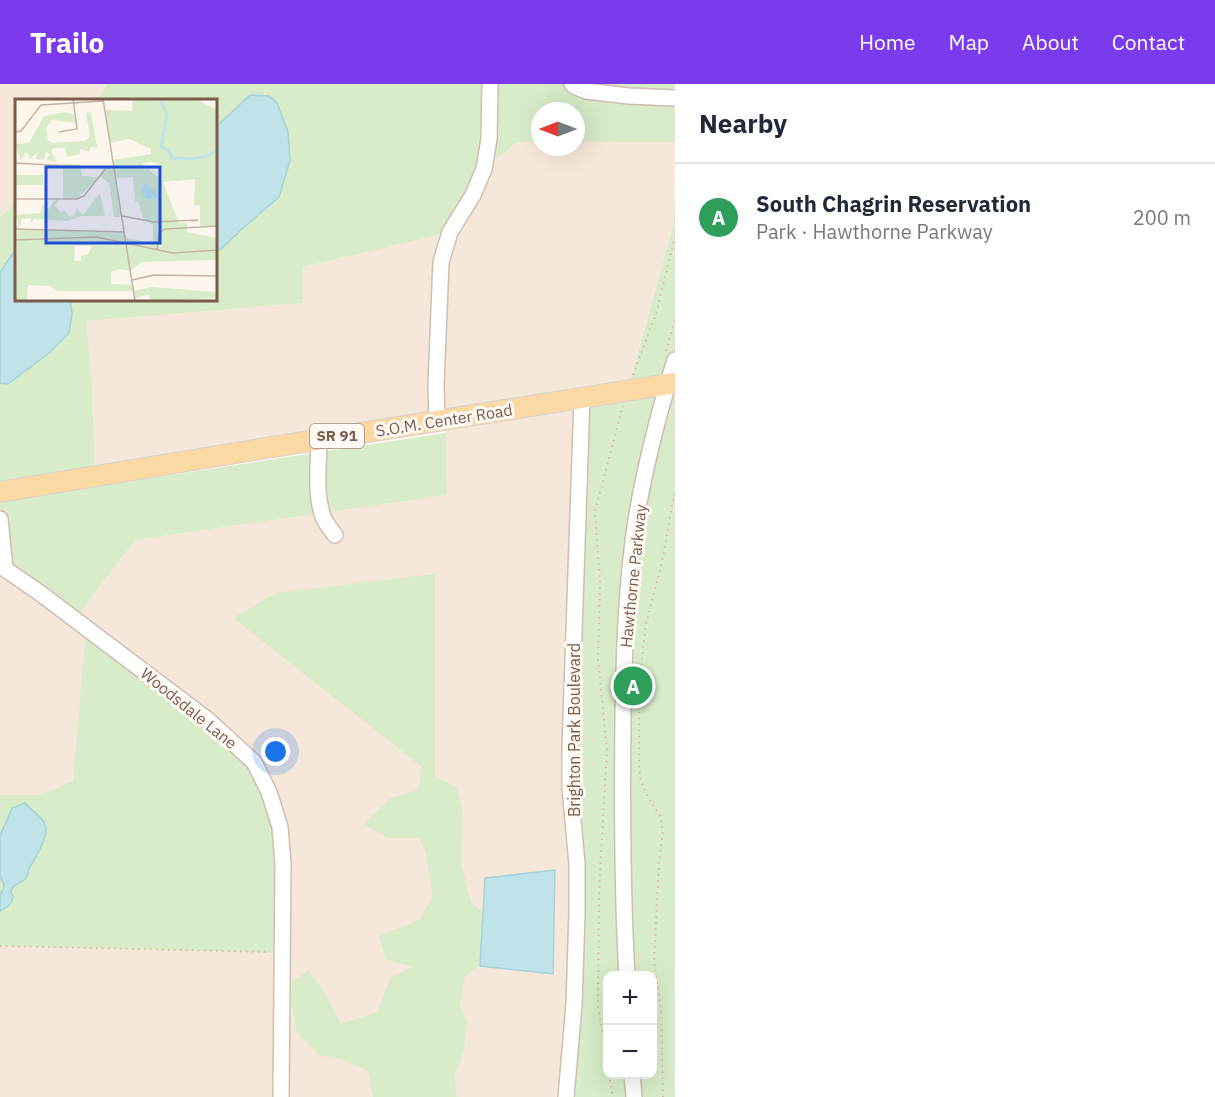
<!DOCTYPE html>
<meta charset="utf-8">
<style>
:root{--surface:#fff;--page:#f2f2f3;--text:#1f2937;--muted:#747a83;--line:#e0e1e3;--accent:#7c3aed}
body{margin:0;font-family:"IBM Plex Sans",sans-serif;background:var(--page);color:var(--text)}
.controls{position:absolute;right:18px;bottom:18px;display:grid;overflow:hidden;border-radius:12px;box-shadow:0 6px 24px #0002}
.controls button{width:54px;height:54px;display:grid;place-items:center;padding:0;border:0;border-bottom:2px solid var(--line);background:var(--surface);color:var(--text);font:30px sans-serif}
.compass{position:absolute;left:531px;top:18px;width:54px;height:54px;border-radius:50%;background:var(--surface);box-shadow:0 6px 24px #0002;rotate:270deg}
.you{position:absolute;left:276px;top:668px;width:21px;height:21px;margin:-15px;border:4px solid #fff;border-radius:50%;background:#1a73e8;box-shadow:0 0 0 9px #1a73e833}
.badge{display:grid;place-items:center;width:39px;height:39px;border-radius:50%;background:var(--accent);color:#fff;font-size:20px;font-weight:700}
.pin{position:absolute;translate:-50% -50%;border:3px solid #fff;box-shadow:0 2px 6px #0006}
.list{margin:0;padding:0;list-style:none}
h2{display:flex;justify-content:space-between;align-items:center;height:78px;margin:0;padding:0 24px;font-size:26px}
h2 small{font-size:20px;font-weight:400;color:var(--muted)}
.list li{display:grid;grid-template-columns:39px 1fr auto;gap:18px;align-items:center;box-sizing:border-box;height:108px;padding:0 24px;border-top:2px solid var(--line)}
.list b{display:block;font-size:22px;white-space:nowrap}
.list p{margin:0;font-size:20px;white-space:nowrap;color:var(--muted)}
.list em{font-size:20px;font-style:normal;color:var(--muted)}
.map{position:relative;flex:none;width:675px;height:1013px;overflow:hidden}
header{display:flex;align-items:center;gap:36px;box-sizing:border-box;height:84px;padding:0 30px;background:var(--accent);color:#fff}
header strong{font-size:28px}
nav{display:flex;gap:33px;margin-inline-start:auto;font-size:21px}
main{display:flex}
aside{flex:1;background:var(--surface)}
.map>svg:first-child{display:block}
</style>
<header>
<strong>Trailo</strong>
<nav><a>Home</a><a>Map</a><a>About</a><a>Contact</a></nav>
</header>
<main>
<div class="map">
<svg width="675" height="1013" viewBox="0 0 675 1013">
<rect width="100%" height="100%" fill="#fdf6ec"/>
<g fill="#f5e8da" fill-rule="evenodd">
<polygon points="0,0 107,0 97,16 16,16 16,119 0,133"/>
<path d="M 517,58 L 540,58 L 540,63 L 576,63 L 576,58 L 675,58 L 674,138 L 627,306 L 577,780 L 566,1013 L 0,1013 L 0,417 L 135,456 L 447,411 L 446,336 L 95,392 L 92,302 L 85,237 L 302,219 L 303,183 L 450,148 L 484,85 ZM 435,491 L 435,692 L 276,509 Z"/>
</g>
<g fill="#d8ecc9" fill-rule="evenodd">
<polygon points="107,0 675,0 675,58 576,58 576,27 540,27 540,58 517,58 484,85 450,148 303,183 303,219 86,237 92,302 95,392 0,408 0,299 8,300 72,229 70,216 216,216 216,165 220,165 242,145 279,113 289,77 288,48 250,11 216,43 216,16 97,16"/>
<path d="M 675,86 L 675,1013 L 566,1013 L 569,968 L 570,704 L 582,314 L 630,297 L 674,138 ZM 608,892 L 652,892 L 652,990 L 608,990 Z"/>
<polygon points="16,119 16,165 0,188 0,133"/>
<polygon points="446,349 447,411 135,456 75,535 5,485 0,435 0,417"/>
<polygon points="435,490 435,693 456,702 462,725 461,779 471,819 483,828 480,882 465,892 460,923 467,938 464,967 454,992 457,1013 373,1013 368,987 337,974 319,971 297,949 291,919 292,897 308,887 321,903 341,940 377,928 391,893 412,883 385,875 379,852 419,836 433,813 425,766 418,754 388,754 363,740 391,714 418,706 422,683 233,534 276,509"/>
<polygon points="86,543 254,678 280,743 282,869 0,862 0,711 41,711 73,697"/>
</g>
<g fill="#bfe3e8" stroke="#a5d3da" stroke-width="1.5">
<polygon points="250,11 269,12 277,19 288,48 290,77 279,113 242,145 220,166 216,165 216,43"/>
<polygon points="16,165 16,216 70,216 72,229 69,249 49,269 8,300 0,299 0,188"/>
<path d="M 25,719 C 31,727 44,733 46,743 C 48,754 34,776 29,785 C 28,788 28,792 26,794 C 22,799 14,800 12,805 C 9,814 14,806 13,814 C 12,821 5,824 0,827 C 0,823 0,816 0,812 C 3,803 7,803 0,793 L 0,752 L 12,724 Z"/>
<polygon points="555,786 553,890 480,882 485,794"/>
</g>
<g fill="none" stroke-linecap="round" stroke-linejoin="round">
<defs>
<g id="minor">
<polyline points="572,0 574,2 586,7 629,12 675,14"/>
<polyline points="437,337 436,300 441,178 450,148 473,111 484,85 489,55 490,0"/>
<path d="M 319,355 C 319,381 314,411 324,435 C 327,441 331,446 335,451"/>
<polyline points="0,435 5,485 40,509 208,636 254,678 269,708 280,743 283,780 281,1013"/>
<path d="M 627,892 C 622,806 622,721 623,636 C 624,569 626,502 636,436 C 645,381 659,328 675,276"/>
<polyline points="632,990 634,1013"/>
<polyline points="566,1013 574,921 577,829 577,780 570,704 570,664 582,314"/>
</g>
<polyline id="major" points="0,408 254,366 675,299"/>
</defs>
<use href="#minor" stroke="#d1beb0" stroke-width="18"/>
<use href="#major" stroke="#dad1cd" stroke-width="22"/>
<g stroke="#d9b8a5" stroke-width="2" stroke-dasharray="1.5 4.5" stroke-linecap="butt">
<polyline points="666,267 675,235"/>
<polyline points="633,291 656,230 675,153"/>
<polyline points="0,862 270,868"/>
<polyline points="608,977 598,922 599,807 607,666 598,575 600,499 595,427 623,322"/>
<polyline points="609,990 612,1009 610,1013"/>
<polyline points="663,1013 661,925 654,878 659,779 663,747 660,732 648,713 641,698 639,682 639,637 640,590 646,540 662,478 675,405"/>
</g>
<use href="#minor" stroke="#fff" stroke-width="15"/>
<use href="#major" stroke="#fbd9a5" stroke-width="20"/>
</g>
<g text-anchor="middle" stroke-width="6" stroke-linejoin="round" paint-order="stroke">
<rect fill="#fffaf3" stroke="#a28b7f" stroke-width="1.5" x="310" y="340" width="54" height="24" rx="4.5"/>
<g font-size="15" font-weight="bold" fill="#7a5c4d">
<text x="337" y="357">SR 91</text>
</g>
<g font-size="16" fill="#7a5c4d" stroke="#fffaf3">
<text transform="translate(444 336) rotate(-9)" y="6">S.O.M. Center Road</text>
<text transform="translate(633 492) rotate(-84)" y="6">Hawthorne Parkway</text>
<text transform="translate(189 624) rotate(39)" y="6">Woodsdale Lane</text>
<text transform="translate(574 646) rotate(-90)" y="6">Brighton Park Boulevard</text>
</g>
</g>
<g transform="translate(15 15)">
<rect width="202" height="202" fill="#fdf6ec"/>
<path d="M 118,0 L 181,0 L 202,11 L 202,127 L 185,127 L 185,106 L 179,106 L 180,80 L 148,83 L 164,124 L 172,124 L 172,133 L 202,139 L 202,161 L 126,163 L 116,172 L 105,170 L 96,173 L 96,185 L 118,186 L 119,192 L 136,188 L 202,193 L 202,199 L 135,202 L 134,196 L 120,199 L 118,192 L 42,192 L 35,187 L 13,186 L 12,202 L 0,202 L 3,122 L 0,116 L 25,114 L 27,106 L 34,110 L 39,102 L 44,101 L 40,107 L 46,114 L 49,111 L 54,117 L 59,116 L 62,109 L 68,116 L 85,94 L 90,117 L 67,117 L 52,122 L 19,120 L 16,125 L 16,119 L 7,120 L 3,130 L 110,134 L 111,139 L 138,144 L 138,126 L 128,119 L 124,103 L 120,102 L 118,78 L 101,79 L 98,61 L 136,55 L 136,50 L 114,40 L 95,44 L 90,11 L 117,12 ZM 136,63 L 146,66 L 147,81 L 127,65 ZM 60,147 L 77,147 L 73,155 L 66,157 L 66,162 L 59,162 ZM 50,13 L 59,16 L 61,24 L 37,21 L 31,29 L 33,41 L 37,44 L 70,42 L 75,37 L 71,14 L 76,13 L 82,48 L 76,48 L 74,53 L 65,50 L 65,55 L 52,58 L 50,49 L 38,49 L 36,52 L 42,62 L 38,63 L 31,60 L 35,56 L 31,52 L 29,61 L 20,60 L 24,52 L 13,62 L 15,57 L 10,53 L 6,62 L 0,45 L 14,44 L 29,17 ZM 48,65 L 65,65 L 67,77 L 84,78 L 62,100 L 48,100 ZM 98,68 L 106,118 L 99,118 L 94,84 L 85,77 L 91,69 ZM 0,76 L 28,76 L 28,86 L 0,86 Z" fill="#d8ecc9" fill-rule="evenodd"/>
<path d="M 130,83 L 143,96 L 143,99 L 132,100 L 126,93 Z" fill="#bfe3e8"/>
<path fill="none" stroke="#bfe3e8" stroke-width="3" d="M 145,0 L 152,15 L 146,48 L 153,51 L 157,59 L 178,60 L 195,56 L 203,49"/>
<path fill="none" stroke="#c5b3a7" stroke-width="1.5" d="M 88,0 L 120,202M 0,33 L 6,32 L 26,6 L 89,2M 44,33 L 62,30 L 58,0M 0,64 L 91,69M 0,100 L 62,100 L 69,97 L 91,69 L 99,68M 107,117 L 139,123 L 183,121 L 177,122M 0,130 L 109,133M 0,141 L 81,138 L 158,154 L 203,151M 142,151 L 144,134 L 150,130 L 203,127M 117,181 L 139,176 L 203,177"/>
<path fill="#1d4ed8" fill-opacity="0.15" stroke="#1d4ed8" stroke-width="3" d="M 31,68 L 145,68 L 145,144 L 31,144 Z"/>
<rect width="202" height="202" fill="none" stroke="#7a5c4d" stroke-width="3"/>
</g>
</svg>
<div class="controls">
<button>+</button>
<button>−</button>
</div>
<svg class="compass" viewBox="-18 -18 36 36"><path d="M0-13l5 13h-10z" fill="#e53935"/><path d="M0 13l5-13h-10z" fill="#747a83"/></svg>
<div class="you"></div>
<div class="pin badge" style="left:633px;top:602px;background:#2e9e5b">A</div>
</div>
<aside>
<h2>Nearby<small></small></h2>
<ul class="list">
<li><span class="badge" style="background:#2e9e5b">A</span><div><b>South Chagrin Reservation</b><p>Park · Hawthorne Parkway</p></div><em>200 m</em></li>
</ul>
</aside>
</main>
